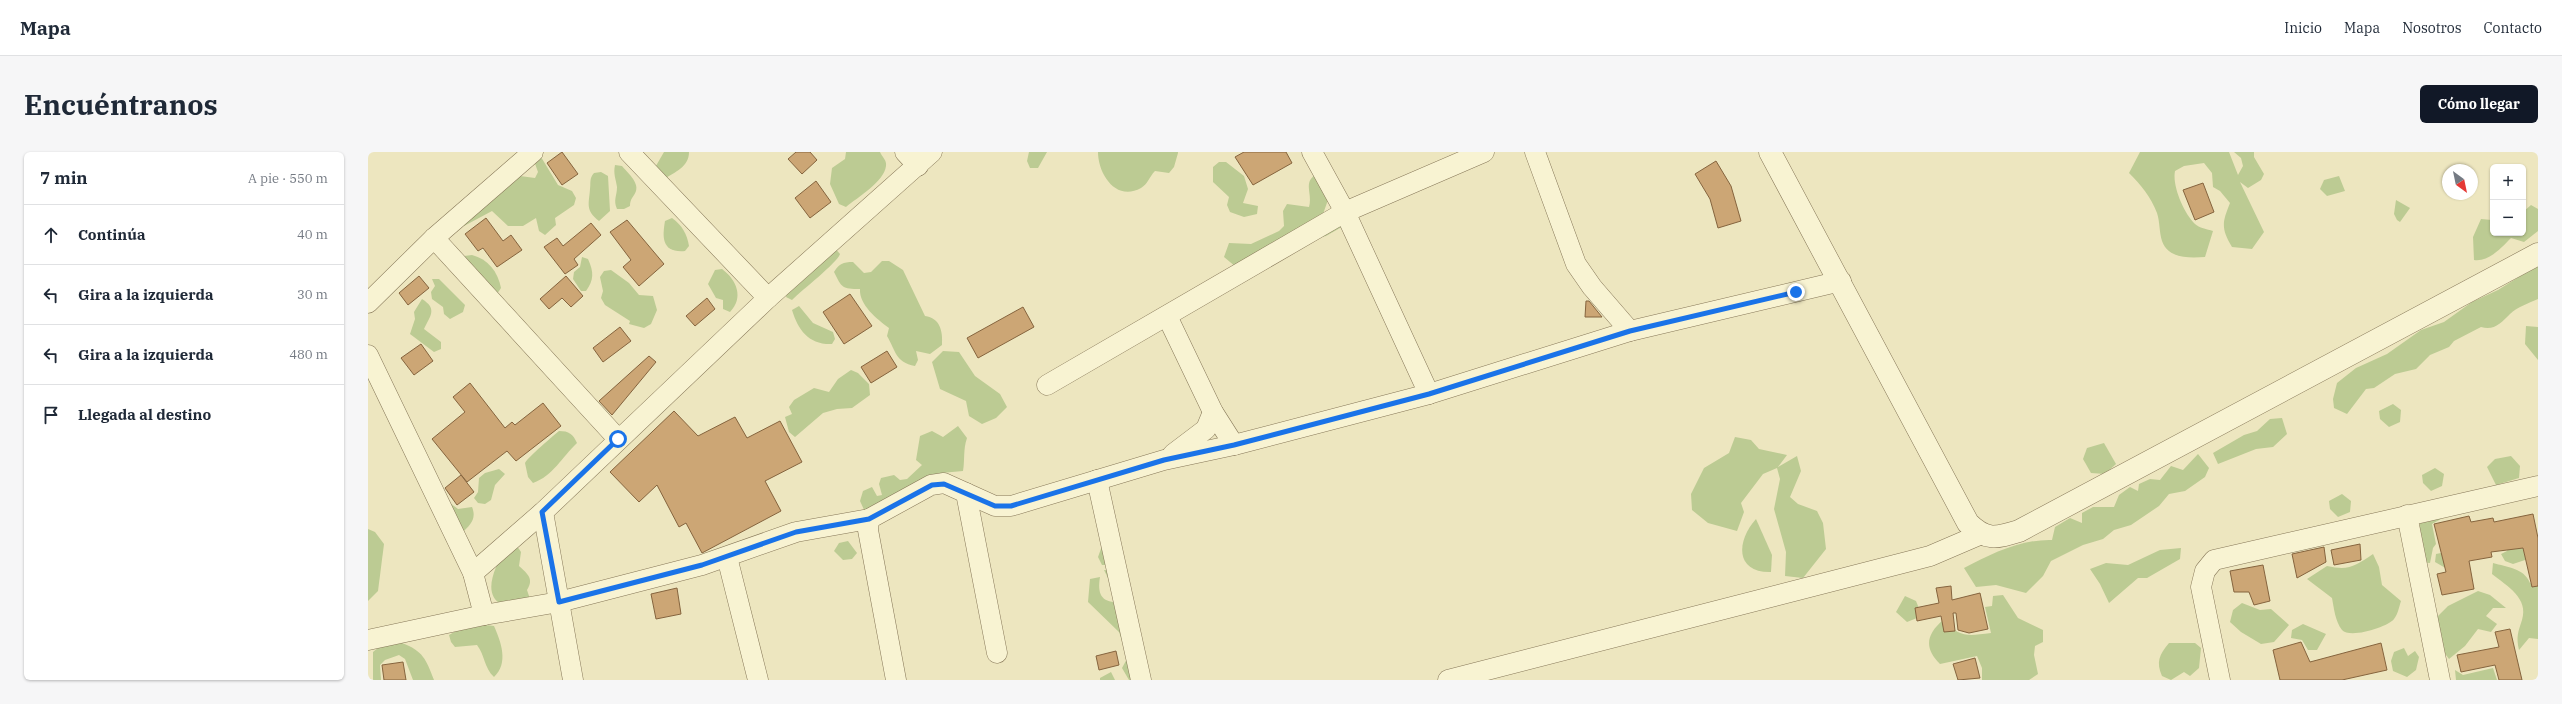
<!DOCTYPE html>
<html lang="es">
<meta charset="utf-8">
<style>
:root{--surface:#fff;--page:#f6f6f7;--text:#1f2937;--muted:#747a83;--line:#e0e1e3;--accent:#111827}
body{margin:0;font-family:"IBM Plex Serif",serif;background:var(--page);color:var(--text)}
.controls{position:absolute;right:12px;top:12px;display:grid;overflow:hidden;border-radius:6px;box-shadow:0 1px 3px #0004}
.controls button{width:36px;height:36px;display:grid;place-items:center;padding:0;border:0;border-bottom:1px solid var(--line);background:var(--surface);color:var(--text);font:20px sans-serif}
.compass{position:absolute;left:2074px;top:12px;width:36px;height:36px;border-radius:50%;background:var(--surface);box-shadow:0 1px 3px #0004;rotate:147deg}
.stop{position:absolute;width:12px;height:12px;margin:-9px;border:3px solid #1a73e8;border-radius:50%;background:#fff}
.stop.end{background:#1a73e8;border-color:#fff;box-shadow:0 1px 4px #0008}
.list{margin:0;padding:0;list-style:none}
h2{display:flex;justify-content:space-between;align-items:center;height:52px;margin:0;padding:0 16px;font-size:17px}
h2 small{font-size:13px;font-weight:400;color:var(--muted)}
.list li{display:grid;grid-template-columns:26px 1fr auto;gap:12px;align-items:center;box-sizing:border-box;height:60px;padding:0 16px;border-top:1px solid var(--line)}
.list b{display:block;font-size:15px;white-space:nowrap}
.list em{font-size:13px;font-style:normal;color:var(--muted)}
.icon{flex:none;width:22px;height:22px;fill:none;stroke:currentColor;stroke-width:2;stroke-linecap:round;stroke-linejoin:round}
.map{position:relative;flex:none;width:2170px;height:528px;overflow:hidden;border-radius:6px}
header{display:flex;align-items:center;gap:24px;box-sizing:border-box;height:56px;padding:0 20px;background:var(--surface);border-bottom:1px solid var(--line)}
header strong{font-size:19px}
nav{display:flex;gap:22px;margin-inline-start:auto;font-size:14px}
.intro{display:flex;align-items:center;justify-content:space-between;box-sizing:border-box;height:96px;padding:0 24px}
h1{margin:0;font-size:28px}
.button{padding:10px 18px;border-radius:6px;background:var(--accent);color:#fff;font-size:14px;font-weight:700}
main{display:flex;gap:24px;padding:0 24px}
aside{flex:1;background:var(--surface);border-radius:6px;box-shadow:0 1px 3px #0004}
.map>svg:first-child{display:block}
</style>
<header>
<strong>Mapa</strong>
<nav><a>Inicio</a><a>Mapa</a><a>Nosotros</a><a>Contacto</a></nav>
</header>
<div class="intro"><h1>Encuéntranos</h1><a class="button">Cómo llegar</a></div>
<main>
<aside>
<h2>7 min<small>A pie · 550 m</small></h2>
<ul class="list">
<li><svg class="icon" aria-label="ahead" viewBox="0 0 24 24"><path d="M12 20V5M6 11l6-6 6 6"/></svg><div><b>Continúa</b></div><em>40 m</em></li>
<li><svg class="icon" aria-label="left" viewBox="0 0 24 24"><path d="M17 20v-9H6M10 6l-5 5 5 5"/></svg><div><b>Gira a la izquierda</b></div><em>30 m</em></li>
<li><svg class="icon" aria-label="left" viewBox="0 0 24 24"><path d="M17 20v-9H6M10 6l-5 5 5 5"/></svg><div><b>Gira a la izquierda</b></div><em>480 m</em></li>
<li><svg class="icon" aria-label="arrive" viewBox="0 0 24 24"><path d="M6 21V4h12l-3 4 3 4H6"/></svg><div><b>Llegada al destino</b></div></li>
</ul>
</aside>
<div class="map">
<svg width="2170" height="528" viewBox="0 0 2170 528">
<rect width="100%" height="100%" fill="#ede6bf"/>
<g fill="#bccb93">
<path d="M 296,0 L 321,0 C 321,15 307,20 296,27 L 285,19 Z"/>
<path d="M 478,0 L 512,0 C 514,5 519,8 518,14 C 516,30 490,45 478,55 L 471,52 L 462,32 L 464,16 L 477,7 Z"/>
<polygon points="661,0 679,0 670,16 662,16 659,9"/>
<path d="M 730,0 L 810,0 L 810,1 L 806,15 L 801,21 L 787,19 C 781,25 780,32 773,36 C 748,50 730,22 730,0 Z"/>
<path d="M 1772,0 L 1861,0 L 1870,23 L 1875,14 L 1873,6 L 1866,0 L 1886,0 L 1886,5 L 1896,22 L 1893,28 L 1880,36 L 1872,30 L 1896,80 L 1884,97 L 1864,95 C 1853,76 1854,71 1862,51 L 1852,39 L 1845,35 L 1844,21 L 1836,11 L 1816,14 L 1807,19 C 1804,34 1816,61 1827,72 C 1831,76 1839,77 1845,79 L 1837,105 C 1822,106 1800,107 1794,89 C 1791,80 1792,70 1789,61 C 1783,45 1773,33 1761,21 Z"/>
<polygon points="173,5 190,33 204,39 208,46 206,53 187,66 188,73 177,83 171,79 168,66 155,74 140,74 124,59 96,74 91,69 152,24 167,26 170,20 165,6"/>
<polygon points="851,10 858,10 876,24 880,37 875,51 890,54 889,62 876,65 862,60 859,53 861,45 845,30 845,15"/>
<path d="M 247,13 L 254,14 C 259,20 271,30 268,39 C 266,45 262,46 262,54 L 256,57 L 249,57 C 245,48 249,44 249,35 C 248,27 245,22 247,13 Z"/>
<path d="M 233,20 L 240,24 L 242,59 L 231,69 C 217,58 221,52 222,37 C 223,30 221,27 226,21 Z"/>
<path d="M 949,22 L 960,48 L 955,62 L 979,72 L 958,84 L 944,87 L 868,115 L 856,105 L 861,91 L 883,92 L 911,79 L 916,74 L 915,59 L 919,52 L 941,55 C 945,41 934,30 949,22 Z"/>
<polygon points="1971,24 1977,39 1959,44 1952,37 1956,28"/>
<polygon points="2028,48 2042,56 2032,70 2029,68 2026,62"/>
<path d="M 2163,53 L 2170,57 L 2170,79 L 2156,90 L 2143,86 C 2133,96 2121,110 2106,108 L 2105,85 L 2113,67 L 2124,68 L 2125,81 L 2155,81 L 2155,60 Z"/>
<path d="M 304,66 C 314,73 319,82 321,94 L 317,99 C 294,101 294,86 297,69 Z"/>
<path d="M 465,94 L 472,102 C 469,111 434,138 424,148 L 418,145 L 420,137 Z"/>
<path d="M 104,103 C 120,107 130,120 133,136 L 129,142 L 96,104 Z"/>
<path d="M 214,105 L 220,107 C 226,120 226,128 218,139 L 213,139 L 205,127 L 206,120 L 212,115 Z"/>
<path d="M 514,109 L 521,109 L 535,118 L 557,164 C 572,166 575,179 574,193 L 562,202 L 548,199 L 550,208 L 547,214 C 527,210 528,199 519,184 L 521,176 C 509,167 491,153 492,137 C 474,137 474,136 466,120 C 471,112 475,110 485,110 L 496,121 L 503,120 Z"/>
<path d="M 2170,113 L 2170,147 C 2161,151 2149,155 2142,162 C 2133,171 2126,179 2113,175 L 2086,189 L 2081,195 L 2062,203 L 2048,217 L 2027,222 L 2006,236 L 1998,237 L 1979,262 L 1966,256 L 1965,247 L 1969,231 L 1988,216 L 2019,202 L 2053,178 L 2076,170 L 2104,150 L 2130,138 Z"/>
<path d="M 354,117 C 369,128 376,146 362,160 L 355,157 L 355,148 L 348,146 L 340,132 L 347,118 Z"/>
<polygon points="243,118 261,131 271,143 285,144 289,158 283,172 276,176 261,172 262,169 237,153 233,146 235,139 232,125 236,119"/>
<polygon points="64,127 71,127 97,153 95,160 82,167 76,162 75,155 64,147 63,140 67,134"/>
<path d="M 54,147 C 70,157 62,164 56,177 L 73,190 L 73,197 L 66,200 L 42,182 L 47,167 L 46,160 Z"/>
<path d="M 431,154 L 445,171 L 465,180 L 467,187 L 464,192 C 441,193 430,178 424,158 Z"/>
<polygon points="2158,174 2170,175 2170,208 2157,192"/>
<polygon points="575,199 591,200 607,224 632,242 639,255 628,266 614,272 601,264 598,249 572,237 564,210"/>
<polygon points="483,218 490,221 501,232 502,243 484,256 469,257 455,261 427,285 421,280 417,265 424,262 421,255 426,248 446,236 461,240 470,227"/>
<polygon points="2025,252 2033,258 2032,270 2021,275 2012,267 2011,259"/>
<polygon points="1914,266 1919,282 1905,295 1888,297 1850,312 1845,301 1876,283 1889,279 1902,267"/>
<path d="M 590,274 L 599,286 C 595,297 597,308 595,319 L 573,321 L 498,362 L 492,349 L 495,339 L 504,335 L 509,344 L 514,343 L 511,332 L 513,326 L 526,323 L 532,328 L 539,327 L 554,313 L 548,308 L 552,284 L 564,279 L 575,285 Z"/>
<path d="M 191,279 C 201,279 205,282 209,291 C 194,305 185,324 165,331 L 160,325 L 157,311 C 161,304 184,285 191,279 Z"/>
<polygon points="1367,285 1383,288 1391,297 1419,303 1410,315 1429,304 1433,319 1422,345 1430,352 1449,359 1455,371 1458,397 1435,426 1417,424 1418,400 1406,357 1412,327 1409,316 1395,322 1373,351 1376,360 1369,379 1340,371 1324,358 1323,342 1336,316 1361,301"/>
<polygon points="1736,291 1748,312 1737,322 1723,321 1715,307 1719,296"/>
<path d="M 1830,302 L 1841,316 L 1837,325 L 1817,339 L 1801,342 L 1791,354 L 1763,373 L 1746,378 L 1735,387 L 1715,393 L 1683,409 L 1675,424 L 1658,441 L 1628,433 L 1608,435 L 1596,416 C 1623,402 1653,387 1684,388 L 1687,375 L 1702,366 L 1714,371 L 1714,361 L 1725,355 L 1746,355 L 1751,343 L 1762,335 L 1770,339 L 1771,332 L 1782,327 L 1792,328 L 1803,314 L 1815,318 Z"/>
<polygon points="2143,304 2152,314 2151,326 2128,333 2119,315 2127,307"/>
<polygon points="2067,316 2076,322 2074,334 2063,339 2055,331 2054,323"/>
<polygon points="131,317 137,322 127,333 123,348 117,352 110,351 106,346 110,340 111,326 117,321"/>
<polygon points="1974,342 1983,349 1982,360 1970,365 1962,357 1961,349"/>
<path d="M 78,348 L 90,357 L 104,355 C 109,367 102,373 94,381 Z"/>
<polygon points="2056,364 2073,367 2064,372 2068,392 2065,396 2062,411 2050,410 2050,376"/>
<path d="M 1388,367 L 1404,403 L 1403,420 C 1367,421 1368,389 1388,367 Z"/>
<polygon points="0,377 7,380 16,392 10,439 0,449"/>
<polygon points="480,389 489,401 484,407 475,408 466,399 471,391"/>
<polygon points="2152,391 2160,401 2157,408 2145,412 2137,409 2133,402 2139,399 2141,393"/>
<path d="M 149,394 L 153,400 L 151,414 C 160,422 166,427 159,438 L 162,447 L 134,453 C 113,441 128,415 136,398 Z"/>
<polygon points="734,394 741,413 734,413 730,405"/>
<polygon points="1813,396 1812,407 1779,426 1770,426 1741,451 1732,432 1722,417 1738,411 1760,413 1792,398"/>
<polygon points="2078,400 2081,418 2067,410 2068,402"/>
<path d="M 2005,402 L 2011,415 L 2014,433 L 2033,449 C 2031,455 2030,462 2026,467 C 2020,475 1982,487 1974,478 C 1967,469 1966,456 1964,446 L 1939,427 L 1959,414 C 1981,419 1987,414 2005,402 Z"/>
<path d="M 2125,411 C 2139,415 2156,416 2162,431 L 2170,433 L 2170,487 L 2161,486 L 2151,498 C 2148,485 2150,480 2154,468 C 2161,446 2139,434 2124,422 Z"/>
<path d="M 736,418 L 753,419 L 781,528 L 761,528 L 754,516 L 760,505 L 751,480 L 720,450 L 722,427 L 732,425 C 729,443 734,451 752,450 Z"/>
<polygon points="2110,439 2122,443 2138,456 2125,456 2118,464 2129,472 2123,480 2110,477 2097,494 2081,507 2075,499 2069,465 2080,454"/>
<path d="M 1635,443 L 1650,466 L 1675,478 L 1675,490 L 1667,494 L 1666,503 L 1670,522 L 1661,528 L 1614,528 L 1614,516 L 1609,504 L 1572,512 C 1556,496 1558,483 1575,468 C 1593,486 1599,484 1623,481 L 1617,455 L 1624,454 L 1625,444 Z"/>
<polygon points="1537,444 1548,449 1552,459 1549,466 1539,470 1528,460"/>
<polygon points="1874,451 1892,458 1903,457 1921,473 1906,490 1893,492 1873,480 1862,470 1865,458"/>
<polygon points="1935,472 1958,482 1949,498 1940,498 1934,488 1923,486 1924,478"/>
<path d="M 118,473 L 126,474 C 133,490 141,511 126,525 C 116,516 117,503 109,493 L 87,495 L 83,490 L 81,483 L 88,479 Z"/>
<path d="M 34,491 C 55,499 58,507 66,528 L 45,528 L 37,507 L 31,503 L 17,508 L 12,513 L 13,528 L 5,528 L 5,500 L 11,495 Z"/>
<path d="M 1801,491 L 1827,491 L 1833,496 L 1831,516 L 1822,524 L 1816,520 L 1803,528 L 1794,524 C 1788,510 1791,503 1801,491 Z"/>
<polygon points="2036,496 2040,504 2047,499 2051,505 2048,518 2039,525 2025,519 2023,509 2026,500"/>
<polygon points="2125,516 2129,528 2088,528 2087,518 2095,523"/>
<polygon points="743,520 747,528 732,528 732,526"/>
</g>
<g fill="#cca675" stroke="#85643e">
<polygon points="194,0 210,22 194,33 179,11"/>
<polygon points="428,0 442,0 449,8 434,22 420,7"/>
<polygon points="876,0 918,0 924,11 885,33 867,5"/>
<polygon points="1348,9 1363,34 1373,69 1350,76 1342,47 1327,22"/>
<polygon points="448,29 463,50 442,66 427,46"/>
<polygon points="1835,31 1846,60 1827,68 1815,38"/>
<polygon points="118,66 135,89 143,83 154,98 129,115 115,96 110,99 97,82"/>
<polygon points="259,68 296,112 271,134 255,115 263,108 242,80"/>
<polygon points="223,71 233,83 206,107 210,113 197,122 176,95 189,86 195,94"/>
<polygon points="51,124 61,136 40,153 31,141"/>
<polygon points="198,124 215,144 203,155 194,146 181,157 172,147"/>
<polygon points="482,142 504,174 476,192 455,160"/>
<polygon points="339,146 347,157 327,174 318,164"/>
<polygon points="1218,149 1221,149 1234,165 1217,165"/>
<polygon points="655,155 666,175 610,206 599,186"/>
<polygon points="252,175 263,189 235,210 225,196"/>
<polygon points="53,192 65,209 46,223 33,206"/>
<polygon points="519,199 529,215 503,231 493,215"/>
<polygon points="281,204 288,210 244,263 231,249"/>
<polygon points="102,231 137,276 144,270 147,273 175,251 193,274 148,309 139,299 99,330 64,287 97,260 85,245"/>
<polygon points="306,259 330,284 367,265 379,286 412,269 434,310 397,329 413,359 334,401 318,371 311,375 289,333 271,350 242,320"/>
<polygon points="93,323 106,340 89,353 77,336"/>
<polygon points="2165,362 2170,386 2170,434 2164,435 2155,396 2123,400 2124,405 2101,409 2106,437 2074,443 2069,422 2078,420 2066,372 2101,364 2103,370 2125,366 2126,370"/>
<polygon points="1992,392 1993,408 1966,413 1963,398"/>
<polygon points="1956,395 1958,410 1929,426 1924,402"/>
<polygon points="1895,413 1902,449 1886,453 1881,440 1866,440 1862,419"/>
<polygon points="1583,434 1584,448 1612,441 1620,477 1601,481 1590,478 1588,461 1585,461 1587,479 1576,480 1573,464 1549,469 1547,456 1571,451 1568,436"/>
<polygon points="309,436 313,462 288,467 283,442"/>
<polygon points="2142,477 2154,528 2131,528 2127,513 2093,520 2089,503 2131,495 2127,480"/>
<polygon points="1933,490 1942,510 2013,491 2019,518 1974,528 1912,528 1905,498"/>
<polygon points="748,499 751,513 731,518 728,504"/>
<polygon points="1607,506 1612,526 1590,528 1585,512"/>
<polygon points="35,510 38,528 16,528 14,513"/>
</g>
<g fill="none" stroke-linecap="round" stroke-linejoin="round">
<defs>
<g id="minor">
<polyline points="261,0 400,146"/>
<polyline points="537,0 550,14"/>
<polyline points="944,0 977,60 1061,242"/>
<polyline points="1167,0 1208,112 1224,135 1262,179"/>
<polyline points="66,86 250,287"/>
<polyline points="0,151 66,86 165,0"/>
<polyline points="799,164 845,260 866,293"/>
<polyline points="0,203 105,421 116,463"/>
<polyline points="679,233 977,60 1116,0"/>
<polyline points="805,302 838,277 845,260"/>
<polyline points="729,328 773,528"/>
<polyline points="598,341 629,501"/>
<polyline points="175,360 205,528"/>
<polyline points="2039,363 2072,528"/>
<polyline points="501,367 500,378 528,528"/>
<polyline points="359,405 390,528"/>
<polyline points="105,421 175,360 400,146 564,0"/>
<polyline points="0,488 116,463 191,450 334,413 428,380 501,367 563,333 576,331 627,354 643,354 796,308 866,293 1061,242 1262,179 1473,129"/>
<polyline points="1080,528 1562,404 1611,383"/>
<polyline points="1852,528 1833,435 1837,419 1846,408 2170,334"/>
</g>
<path id="tertiary" d="M 1402,0 L 1600,371 C 1618,389 1628,386 1651,379 L 2170,102"/>
</defs>
<use href="#minor" stroke="#867758" stroke-width="21"/>
<use href="#tertiary" stroke="#867758" stroke-width="23"/>
<use href="#minor" stroke="#f8f3d2" stroke-width="20"/>
<use href="#tertiary" stroke="#f8f3d2" stroke-width="22"/>
</g>
<g fill="none" stroke-linecap="round" stroke-linejoin="round">
<polyline stroke="#1a73e8" stroke-width="5" points="250,287 174,360 191,450 334,413 428,380 501,367 564,333 576,332 627,354 643,354 796,308 866,293 1061,242 1262,179 1428,140"/>
</g>
</svg>
<div class="controls">
<button>+</button>
<button>−</button>
</div>
<svg class="compass" viewBox="-18 -18 36 36"><path d="M0-13l5 13h-10z" fill="#e53935"/><path d="M0 13l5-13h-10z" fill="#747a83"/></svg>
<div class="stop" style="left:250px;top:287px"></div>
<div class="stop end" style="left:1428px;top:140px"></div>
</div>
</main>
